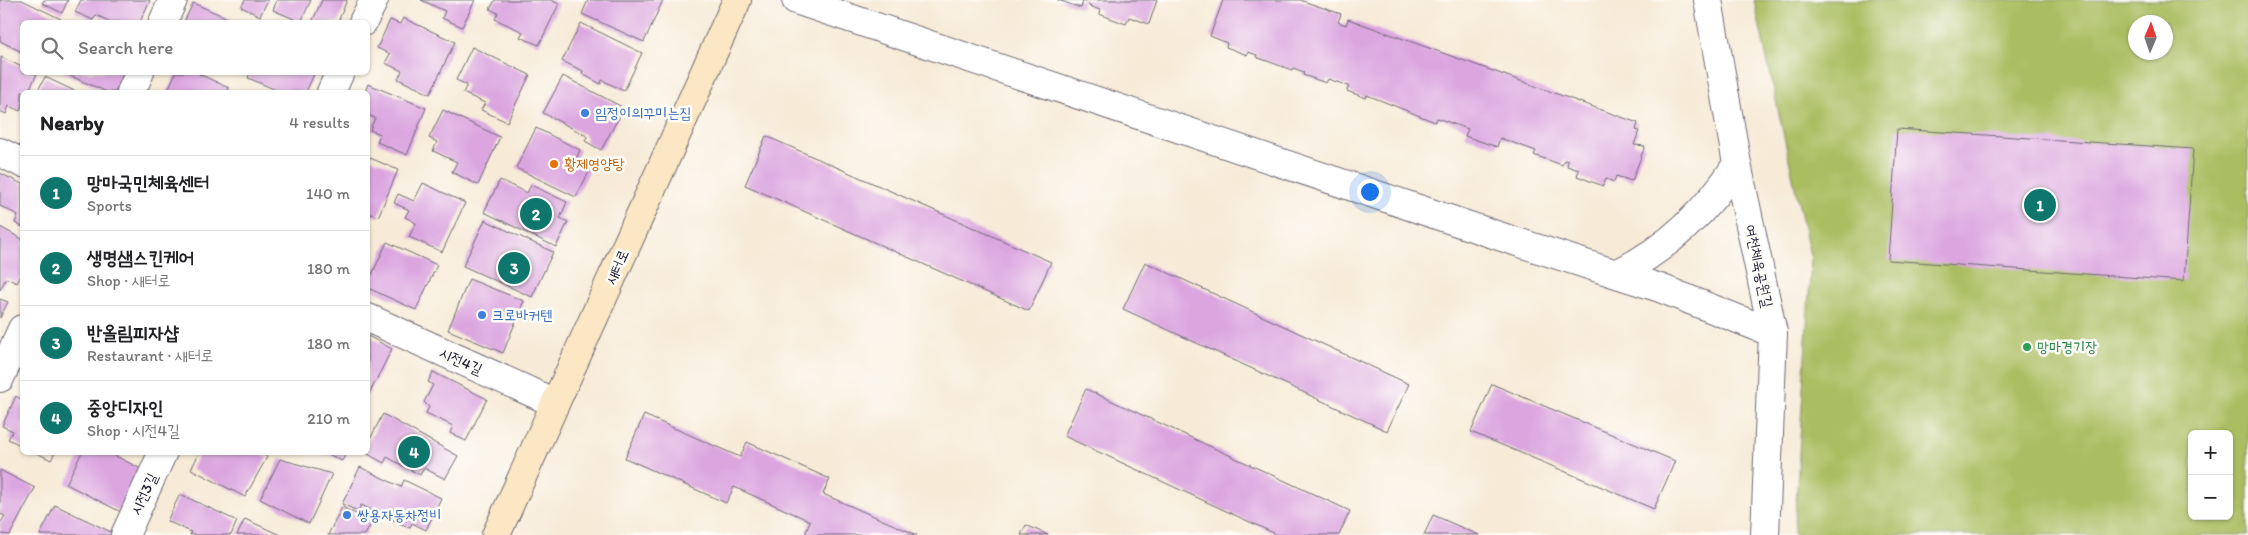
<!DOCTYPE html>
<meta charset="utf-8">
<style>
:root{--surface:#fff;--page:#f6f6f6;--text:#202124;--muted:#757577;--line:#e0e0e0;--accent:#0f766e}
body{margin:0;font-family:Itim,"Poor Story",sans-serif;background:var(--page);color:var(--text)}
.controls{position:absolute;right:15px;bottom:15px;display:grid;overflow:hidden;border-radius:8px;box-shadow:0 1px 4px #0004}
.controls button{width:45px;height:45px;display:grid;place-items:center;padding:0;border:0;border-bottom:1px solid var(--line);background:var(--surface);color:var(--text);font:25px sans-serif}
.compass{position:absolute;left:2128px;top:15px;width:45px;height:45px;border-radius:50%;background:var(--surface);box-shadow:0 1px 4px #0004;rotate:2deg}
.you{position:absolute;left:1369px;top:191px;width:18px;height:18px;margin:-12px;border:4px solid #fff;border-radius:50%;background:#1a73e8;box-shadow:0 0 0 8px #1a73e833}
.badge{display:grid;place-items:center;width:32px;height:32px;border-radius:50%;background:var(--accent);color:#fff;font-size:16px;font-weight:700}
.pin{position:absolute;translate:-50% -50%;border:2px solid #fff;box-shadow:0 1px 5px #0006}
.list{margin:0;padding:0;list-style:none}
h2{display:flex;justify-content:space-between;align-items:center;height:65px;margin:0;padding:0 20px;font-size:21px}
h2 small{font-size:16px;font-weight:400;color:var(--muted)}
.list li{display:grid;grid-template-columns:32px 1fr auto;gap:15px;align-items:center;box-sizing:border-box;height:75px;padding:0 20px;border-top:1px solid var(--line)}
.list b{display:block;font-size:19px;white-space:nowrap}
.list p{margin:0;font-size:16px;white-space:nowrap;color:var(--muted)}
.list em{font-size:16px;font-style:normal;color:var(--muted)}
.icon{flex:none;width:28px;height:28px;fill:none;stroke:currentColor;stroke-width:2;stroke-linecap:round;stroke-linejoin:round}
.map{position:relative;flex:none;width:2248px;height:535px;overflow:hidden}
.search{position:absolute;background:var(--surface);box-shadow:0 1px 4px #0004;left:20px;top:20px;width:350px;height:55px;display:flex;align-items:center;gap:12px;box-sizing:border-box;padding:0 18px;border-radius:8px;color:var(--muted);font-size:19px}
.panel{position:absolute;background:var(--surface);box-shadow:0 1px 4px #0004;left:20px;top:90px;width:350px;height:365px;border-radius:8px}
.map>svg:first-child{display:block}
</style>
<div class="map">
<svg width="2248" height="535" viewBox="0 0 2248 535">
<rect width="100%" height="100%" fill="#fdfcf7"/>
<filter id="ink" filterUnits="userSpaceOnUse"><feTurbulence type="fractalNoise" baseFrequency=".02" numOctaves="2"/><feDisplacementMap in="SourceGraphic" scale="10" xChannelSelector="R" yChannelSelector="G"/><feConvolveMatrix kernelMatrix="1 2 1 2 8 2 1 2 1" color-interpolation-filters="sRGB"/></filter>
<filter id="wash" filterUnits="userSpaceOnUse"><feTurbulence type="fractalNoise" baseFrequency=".0096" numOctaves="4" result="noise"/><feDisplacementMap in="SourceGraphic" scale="20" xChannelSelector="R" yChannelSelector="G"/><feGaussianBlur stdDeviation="1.12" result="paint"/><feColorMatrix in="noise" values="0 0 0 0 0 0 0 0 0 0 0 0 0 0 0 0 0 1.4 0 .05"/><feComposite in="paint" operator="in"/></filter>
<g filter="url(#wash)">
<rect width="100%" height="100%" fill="#f7ebd8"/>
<path fill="#aabd60" stroke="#66704e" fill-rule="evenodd" d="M 1754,0 L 2248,0 L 2248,535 L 1794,535 L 1811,260 ZM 2136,22 L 2166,22 L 2166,52 L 2136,52 ZM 2192,434 L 2229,434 L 2229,516 L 2192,516 Z"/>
<g id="blocks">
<g fill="#dba6e0">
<polygon points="0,0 22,0 61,19 59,22 22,22 22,52 0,41"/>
<polygon points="44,0 68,0 62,13 42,3"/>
<polygon points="81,0 150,0 140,22 111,22 96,15 93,20 75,12"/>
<polygon points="245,0 268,0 260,16 241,7"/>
<polygon points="277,0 311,0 301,22 273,10"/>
<polygon points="322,0 347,0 338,22 312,22"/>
<polygon points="421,0 475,0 462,27 442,18 445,11"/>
<polygon points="495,0 551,0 559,4 539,45 520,37 523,32 495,19 498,13 490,9"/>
<polygon points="588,0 663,0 644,42 582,14"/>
<polygon points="1058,0 1157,0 1149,24 1129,17 1126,24 1099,14 1100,10 1089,6 1089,4 1083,1 1081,8"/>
<polygon points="1223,0 1300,0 1341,14 1338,22 1346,25 1348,19 1638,123 1636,130 1639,131 1634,145 1645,146 1632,181 1616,176 1614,182 1606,179 1603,186 1577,176 1579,170 1567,166 1568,161 1564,160 1562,165 1534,155 1536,151 1500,138 1497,147 1465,136 1468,129 1437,118 1435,122 1367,95 1366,98 1347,91 1349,86 1328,79 1326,83 1303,75 1304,72 1293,68 1292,70 1256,57 1257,55 1248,52 1247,55 1226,47 1227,43 1210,36"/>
<polygon points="193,3 237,22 184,22"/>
<polygon points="403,18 455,42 430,94 398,79 402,71 385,63 390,54 377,48 390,20 400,24"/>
<polygon points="581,23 642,53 624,91 602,80 601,84 582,74 583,71 562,61"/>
<polygon points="472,47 530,75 507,122 481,110 485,103 463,93 467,85 456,80"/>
<polygon points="1,57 22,67 22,72 37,74 28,92 22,92 22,105 20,111 9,106 6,114 0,111"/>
<polygon points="61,72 124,72 115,92 107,92"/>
<polygon points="176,72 195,72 229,88 227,92 167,92"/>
<polygon points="250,72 315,72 306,92 281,92 248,78"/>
<polygon points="563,76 624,108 601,150 585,141 587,136 543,113"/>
<polygon points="45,77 77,92 37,92"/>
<polygon points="368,84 426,108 407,155 377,142 380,134 370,130 375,118 368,115 368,92 365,92"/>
<polygon points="443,110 500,137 478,185 452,172 457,162 433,151 437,142 429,138"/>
<polygon points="536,128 580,150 575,161 591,168 576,197 516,168"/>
<polygon points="1897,129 2193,149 2184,281 1888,260"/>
<polygon points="766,136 1051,262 1029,311 745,185"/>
<polygon points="368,157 398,170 378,217 368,213"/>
<polygon points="0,173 22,184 22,227 15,223 18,215 0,206"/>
<polygon points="500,180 527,193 531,185 567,202 560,218 568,222 556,247 484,212"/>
<polygon points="423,183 465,203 442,252 409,237 416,223 405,217 409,210 394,203 398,194 414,201"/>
<polygon points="485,220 553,252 532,297 463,266"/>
<polygon points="0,227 22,239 22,273 17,283 6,278 0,290"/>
<polygon points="387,242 437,265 416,310 368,288 368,283"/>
<polygon points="1145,262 1409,384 1387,431 1123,309"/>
<polygon points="469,279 524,301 503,353 448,330"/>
<polygon points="0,299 8,302 0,318"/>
<polygon points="368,336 392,349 368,396"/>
<polygon points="433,372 487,399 466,441 450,433 453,426 426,413 429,407 424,402 433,385 428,382"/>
<polygon points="1492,384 1675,461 1654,509 1471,432"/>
<polygon points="1086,389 1350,511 1339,535 1278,535 1064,436"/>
<polygon points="16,396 22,400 22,446 8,439 13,431 2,426"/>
<polygon points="383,414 458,456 445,479 424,468 420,475 387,457 384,463 364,452 368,452 368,443"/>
<polygon points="644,415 740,457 747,442 830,479 823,494 917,535 805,535 810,521 734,487 726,503 625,458"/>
<polygon points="35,452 55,452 51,460"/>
<polygon points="82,452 108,452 143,470 121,512 66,484"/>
<polygon points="200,452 259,452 267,457 245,497 191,469"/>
<polygon points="324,452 347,452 342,461"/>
<polygon points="280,459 332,474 309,524 260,499"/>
<polygon points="360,467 401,487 404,480 441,498 426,530 412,523 410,528 361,505 358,511 342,504"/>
<polygon points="0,470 35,488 10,535 0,534 0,523 5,516 0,514"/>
<polygon points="180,494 237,521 231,535 190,535 191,532 167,521"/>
<polygon points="55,505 113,533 112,535 40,535"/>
<polygon points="342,507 372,522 365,535 328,535"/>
<polygon points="1433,515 1479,535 1424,535"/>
<polygon points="245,519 280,535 237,535"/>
<polygon points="1026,525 1048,535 1021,535"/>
</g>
</g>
</g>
<g filter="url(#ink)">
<use href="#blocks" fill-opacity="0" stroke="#6d6872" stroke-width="1"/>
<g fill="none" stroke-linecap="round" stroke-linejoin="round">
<defs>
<g id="street">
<polyline points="796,0 1511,240 1660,288 1773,333"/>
<polyline points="1708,0 1737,164 1773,333 1765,535"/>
<polyline points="163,22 173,0"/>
<polyline points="363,22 374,0"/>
<polyline points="131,92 140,72"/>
<polyline points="331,92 340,72"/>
<polyline points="0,152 22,163"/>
<path d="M 1618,273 C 1667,249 1708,210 1737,164"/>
<polyline points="368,318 555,403"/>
<polyline points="0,378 22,329"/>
<polyline points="125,535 163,452"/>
</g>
<polyline id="secondary" points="496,535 737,0"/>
</defs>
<use href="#street" stroke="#6d6872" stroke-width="30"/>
<use href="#secondary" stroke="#6d6872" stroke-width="30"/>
<use href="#street" stroke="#fff" stroke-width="28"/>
<use href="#secondary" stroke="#fbe7c3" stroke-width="28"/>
</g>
</g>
<g fill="#3f7fe0" stroke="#fdfcf7" stroke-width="2">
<circle cx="585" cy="113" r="5"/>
<circle cx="482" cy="315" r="5"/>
<circle cx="347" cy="515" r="5"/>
</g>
<circle fill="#e8710a" stroke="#fdfcf7" stroke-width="2" cx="554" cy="164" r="5"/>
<circle fill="#2e9e5b" stroke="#fdfcf7" stroke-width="2" cx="2027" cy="347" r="5"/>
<g text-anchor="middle" stroke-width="5" stroke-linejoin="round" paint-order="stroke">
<g font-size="15" fill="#366cbe" stroke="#fdfcf7" text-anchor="start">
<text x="595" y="118">임정이의꾸미는집</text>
<text x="492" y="320">크로바커텐</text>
<text x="357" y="520">쌍용자동차정비</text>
</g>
<g font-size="15" fill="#c56008" stroke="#fdfcf7" text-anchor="start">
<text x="564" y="169">황제영양탕</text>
</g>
<g font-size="15" fill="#22223b" stroke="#fdfcf7">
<text transform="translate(1759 266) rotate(78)" y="5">여천체육공원길</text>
<text transform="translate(617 267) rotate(-66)" y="5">새터로</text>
<text transform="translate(461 361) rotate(24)" y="5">시전4길</text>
<text transform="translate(144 494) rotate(-65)" y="5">시전3길</text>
</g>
<g font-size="15" fill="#27864d" stroke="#fdfcf7" text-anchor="start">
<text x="2037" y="352">망마경기장</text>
</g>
</g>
</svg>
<div class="controls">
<button>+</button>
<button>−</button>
</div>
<svg class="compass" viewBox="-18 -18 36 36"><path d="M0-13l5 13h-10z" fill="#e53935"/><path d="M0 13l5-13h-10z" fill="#757577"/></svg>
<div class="you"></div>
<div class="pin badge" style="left:2040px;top:205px">1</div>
<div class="pin badge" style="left:536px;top:214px">2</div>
<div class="pin badge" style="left:514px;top:268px">3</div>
<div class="pin badge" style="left:414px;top:452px">4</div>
<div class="search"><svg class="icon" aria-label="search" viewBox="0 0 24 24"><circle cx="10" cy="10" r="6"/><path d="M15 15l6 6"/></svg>Search here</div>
<section class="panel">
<h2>Nearby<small>4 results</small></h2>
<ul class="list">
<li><span class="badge">1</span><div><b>망마국민체육센터</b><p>Sports</p></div><em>140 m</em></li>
<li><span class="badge">2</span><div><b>생명샘스킨케어</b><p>Shop · 새터로</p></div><em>180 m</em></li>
<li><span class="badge">3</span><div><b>반올림피자샵</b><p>Restaurant · 새터로</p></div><em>180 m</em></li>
<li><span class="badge">4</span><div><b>중앙디자인</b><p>Shop · 시전4길</p></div><em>210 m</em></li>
</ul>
</section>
</div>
